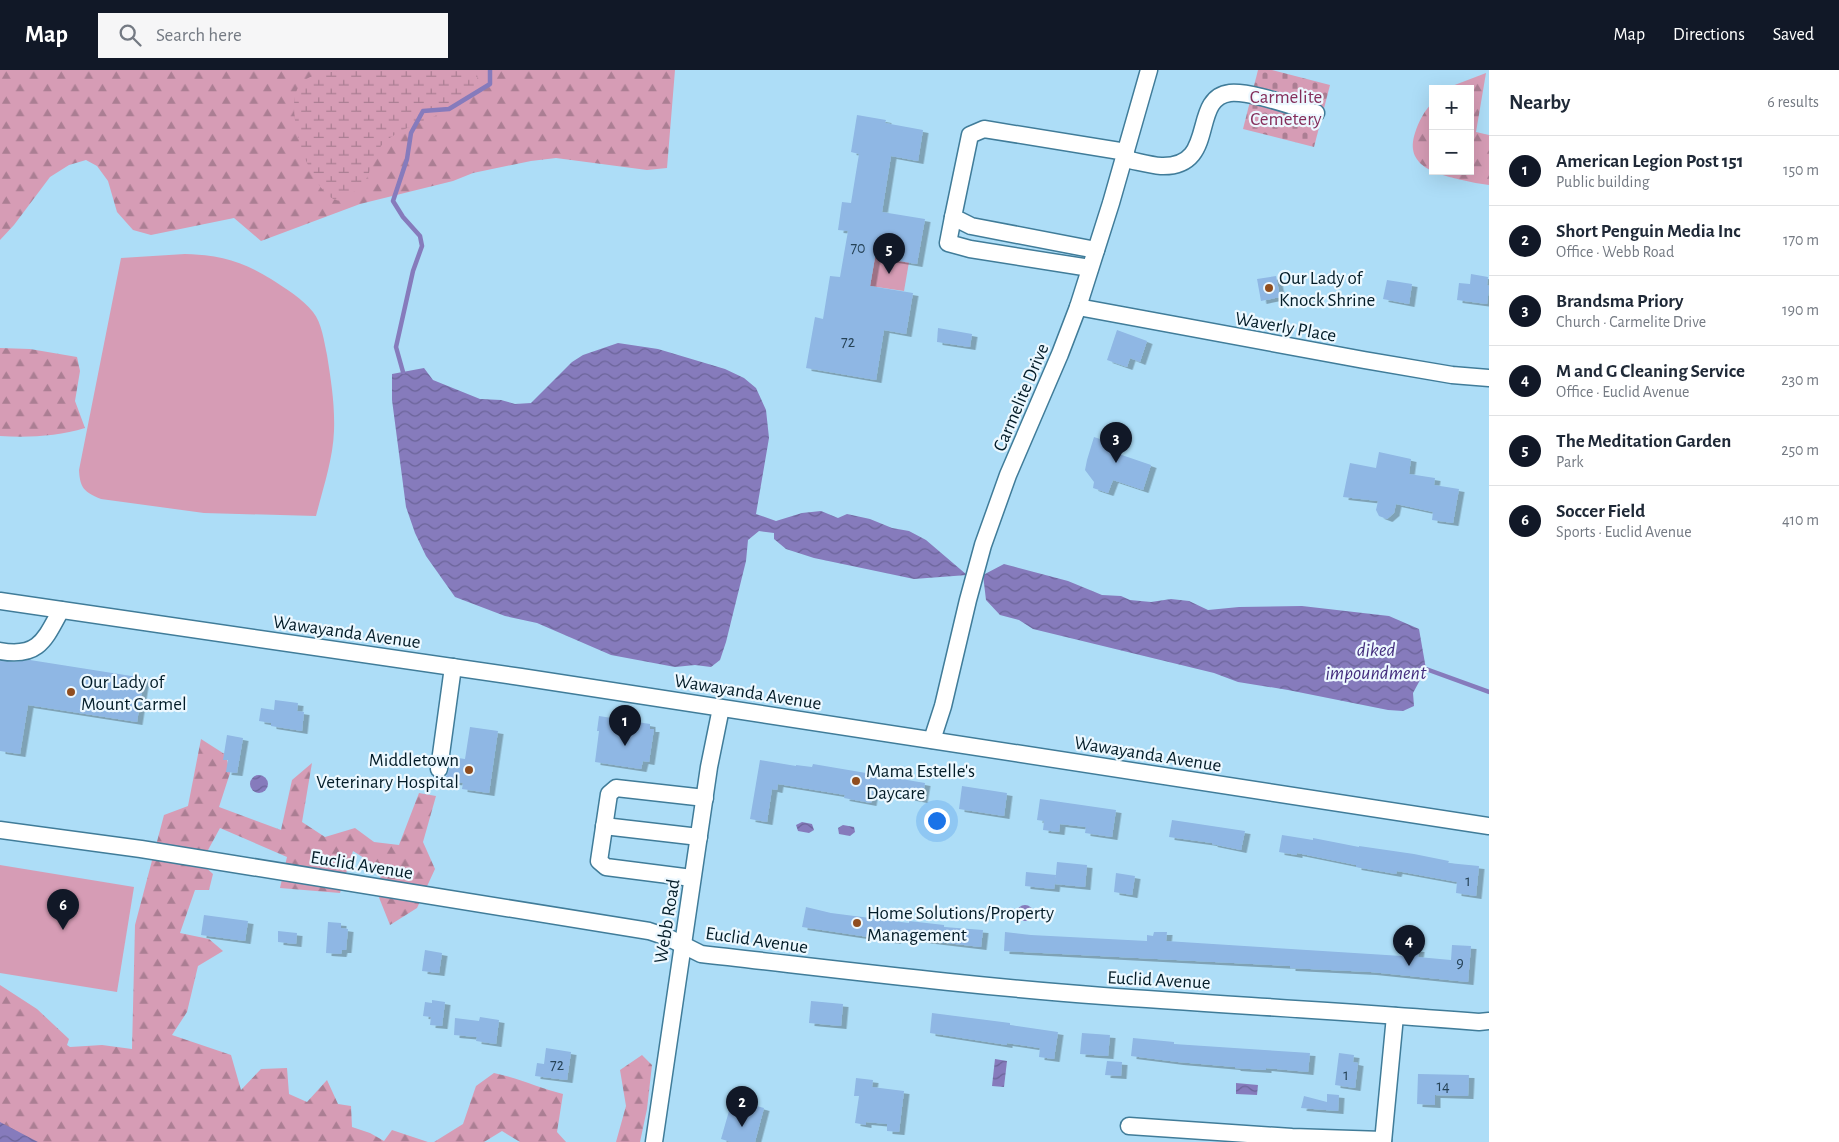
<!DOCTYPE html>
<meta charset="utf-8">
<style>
:root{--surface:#fff;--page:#f6f6f7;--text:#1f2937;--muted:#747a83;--line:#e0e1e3;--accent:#111827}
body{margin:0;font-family:"Alegreya Sans",sans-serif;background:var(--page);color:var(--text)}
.controls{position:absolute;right:15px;top:15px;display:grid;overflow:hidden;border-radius:0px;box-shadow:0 5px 20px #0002}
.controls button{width:45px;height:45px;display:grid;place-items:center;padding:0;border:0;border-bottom:1px solid var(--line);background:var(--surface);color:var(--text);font:25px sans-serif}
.you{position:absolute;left:936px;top:750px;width:18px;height:18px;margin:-12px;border:4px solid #fff;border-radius:50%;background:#1a73e8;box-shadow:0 0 0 8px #1a73e833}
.badge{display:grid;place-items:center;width:32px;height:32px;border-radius:50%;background:var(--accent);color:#fff;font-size:16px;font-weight:700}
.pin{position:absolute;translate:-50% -41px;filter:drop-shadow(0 1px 2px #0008)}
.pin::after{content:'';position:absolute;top:26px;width:18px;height:15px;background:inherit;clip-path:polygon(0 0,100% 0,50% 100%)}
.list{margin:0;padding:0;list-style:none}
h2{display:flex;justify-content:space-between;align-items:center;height:65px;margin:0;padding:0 20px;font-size:21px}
h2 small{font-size:16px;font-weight:400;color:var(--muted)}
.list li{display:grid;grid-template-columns:32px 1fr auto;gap:15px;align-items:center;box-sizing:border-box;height:70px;padding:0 20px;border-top:1px solid var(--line)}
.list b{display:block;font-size:19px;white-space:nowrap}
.list p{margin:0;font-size:16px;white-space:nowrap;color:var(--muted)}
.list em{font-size:16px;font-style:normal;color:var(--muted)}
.icon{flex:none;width:28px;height:28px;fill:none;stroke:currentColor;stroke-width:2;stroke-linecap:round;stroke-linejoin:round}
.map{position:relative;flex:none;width:1489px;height:1072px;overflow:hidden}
header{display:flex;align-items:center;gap:30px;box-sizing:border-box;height:70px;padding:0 25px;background:var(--accent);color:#fff}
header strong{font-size:24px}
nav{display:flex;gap:28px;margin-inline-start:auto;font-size:18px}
.search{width:350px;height:45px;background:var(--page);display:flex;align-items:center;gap:12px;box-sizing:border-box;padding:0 18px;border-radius:0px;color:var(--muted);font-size:19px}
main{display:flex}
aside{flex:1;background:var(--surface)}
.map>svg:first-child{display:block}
</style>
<header>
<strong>Map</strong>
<div class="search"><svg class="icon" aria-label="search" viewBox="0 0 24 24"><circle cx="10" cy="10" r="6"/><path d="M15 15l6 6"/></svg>Search here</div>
<nav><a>Map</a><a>Directions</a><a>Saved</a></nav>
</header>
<main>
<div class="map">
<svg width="1489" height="1072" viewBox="0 0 1489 1072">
<defs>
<pattern id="forest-firs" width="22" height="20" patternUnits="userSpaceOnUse" patternTransform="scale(1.25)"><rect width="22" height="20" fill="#d69cb5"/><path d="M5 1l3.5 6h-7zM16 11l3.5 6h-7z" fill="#ab7e93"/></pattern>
<pattern id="wetland-marsh" width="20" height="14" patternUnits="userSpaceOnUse" patternTransform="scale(1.25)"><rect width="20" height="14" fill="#d69cb5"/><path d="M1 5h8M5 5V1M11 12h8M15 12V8" fill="none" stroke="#ab7e93"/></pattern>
<pattern id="cemetery-stones" width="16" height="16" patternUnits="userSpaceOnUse" patternTransform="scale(1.25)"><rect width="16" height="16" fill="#d69cb5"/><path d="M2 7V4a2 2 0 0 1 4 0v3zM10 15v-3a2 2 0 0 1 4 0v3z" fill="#ab7e93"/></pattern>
<pattern id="water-waves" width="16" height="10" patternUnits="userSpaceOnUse" patternTransform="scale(1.25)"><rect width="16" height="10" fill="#867bbc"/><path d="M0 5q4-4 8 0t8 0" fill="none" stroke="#6b6499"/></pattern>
<filter id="shadow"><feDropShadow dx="5.5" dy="3" stdDeviation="0" flood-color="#0004"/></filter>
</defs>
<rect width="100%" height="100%" fill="#adddf7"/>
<g fill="url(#forest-firs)">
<polygon points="0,0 675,0 667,98 647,100 556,88 531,91 473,103 453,111 360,134 261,171 234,148 151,165 133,160 117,142 108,111 97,96 86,90 69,95 50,107 14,155 0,170"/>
<path d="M 1486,3 L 1476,62 L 1489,65 L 1489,115 C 1480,114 1471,112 1462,110 C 1436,104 1404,96 1415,63 C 1419,51 1424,41 1433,32 L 1433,101 L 1470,101 L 1470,19 L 1448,19 L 1452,16 Z"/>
<path d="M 0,278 L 30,279 L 77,287 L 80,301 L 75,331 L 85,358 C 58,366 29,368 0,366 Z"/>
<polygon points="201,669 226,685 230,703 219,737 281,760 292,710 312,693 302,752 325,767 355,758 374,772 399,775 419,723 436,726 423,772 435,799 417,838 390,855 376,820 383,800 353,781 340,823 280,818 287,787 220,758 201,793 213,804 209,820 195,820 180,863 209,869 223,881 198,896 187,942 172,965 231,985 241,1020 261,999 287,998 289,1024 307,1032 327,1010 338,1034 351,1036 352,1057 370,1063 384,1071 392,1060 428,1072 0,1072 0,915 37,939 69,969 67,975 70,977 102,975 132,979 135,855 164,745 188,736"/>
<polygon points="642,985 652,995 647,1039 640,1072 616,1072 626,1036 620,1000"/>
<path d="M 494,1003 C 518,1008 539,1018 563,1024 L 557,1062 L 566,1072 L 520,1072 L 502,1061 L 484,1072 L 434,1072 L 463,1054 L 476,1016 Z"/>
</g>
<path fill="url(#wetland-marsh)" d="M 342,0 L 477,0 C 483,37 415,50 393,66 C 389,68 384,72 381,76 C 373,87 371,102 364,113 C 361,117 356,120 352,123 C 347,128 343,132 336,130 C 310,121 284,41 298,18 C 307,2 327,4 342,0 Z"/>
<polygon fill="url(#cemetery-stones)" points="1258,0 1272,0 1330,15 1314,77 1243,59"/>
<g fill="#d69cb5">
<path d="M 185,184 C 220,185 242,191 271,209 C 285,218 303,229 313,242 C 322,253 324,272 327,285 C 331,310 335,335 334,361 C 333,389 323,418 316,446 L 204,443 L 101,429 C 84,422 80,418 79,400 L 121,188 Z"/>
<polygon points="875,187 909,192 904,221 870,216"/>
<polygon points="0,795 134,817 117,922 0,903"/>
</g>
<g fill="url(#water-waves)">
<polygon points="618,273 658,279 725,299 744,308 756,318 766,340 769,368 756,444 776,451 802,443 821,441 838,448 847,444 870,449 892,458 909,461 926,470 967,505 914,509 814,488 786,479 774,469 774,463 759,461 748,470 746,491 726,572 720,590 711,597 695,595 675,597 611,585 537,553 505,546 455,527 426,486 415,463 406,437 392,330 392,304 424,298 433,310 480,329 501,330 515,334 531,333 572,292 583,285"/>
<polygon points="1004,494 1068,511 1102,525 1121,526 1130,530 1151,532 1171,529 1189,531 1208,540 1239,537 1302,536 1389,546 1419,559 1426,599 1413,623 1414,636 1403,641 1388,640 1288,620 1238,612 1214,603 1033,559 1019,550 1000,545 986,530 983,505"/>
<circle cx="259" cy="714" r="9"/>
<polygon points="802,752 812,754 814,760 809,763 798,761 796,755"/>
<polygon points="843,755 854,757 855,762 850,766 839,764 838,758"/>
<circle cx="1025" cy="843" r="8"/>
<polygon points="995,989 1007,991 1004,1017 992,1016"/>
<polygon points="1236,1013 1258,1015 1257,1025 1236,1024"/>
<polygon points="0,1052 38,1072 0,1072"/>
</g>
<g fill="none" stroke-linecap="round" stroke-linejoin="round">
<g stroke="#867bbc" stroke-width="4.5">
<polyline points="403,302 396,277 413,201 422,176 420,166 403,147 393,131 407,89 411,63 423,41 449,39 490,14 490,0"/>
<polyline points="1426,599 1489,622"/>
</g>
</g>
<g fill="#8fb7e4" filter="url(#shadow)">
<polygon points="857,45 886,50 885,53 923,60 918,91 891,86 882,142 925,149 917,194 875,187 870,216 913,223 906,264 884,260 876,310 806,298 815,247 823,249 830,206 840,207 848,161 838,160 842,132 851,133 859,84 851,82"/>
<polygon points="1471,204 1488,207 1487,215 1489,216 1489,218 1487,234 1457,230 1459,213 1470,214"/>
<polygon points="1276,206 1280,227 1261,231 1257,209"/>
<polygon points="1387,210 1412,214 1409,234 1383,229"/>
<polygon points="938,258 972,264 970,277 937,272"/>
<polygon points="1117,260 1147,271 1140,292 1130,288 1127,297 1107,290"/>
<polygon points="1103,361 1119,366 1113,382 1151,395 1143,420 1113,410 1108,423 1093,418 1094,412 1085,400 1087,390 1094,367 1100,369"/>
<polygon points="1379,382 1411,389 1409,404 1435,408 1434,415 1459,419 1453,453 1432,450 1433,442 1396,434 1394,443 1387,449 1379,446 1376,440 1378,431 1343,427 1350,393 1376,398"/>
<polygon points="30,590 144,608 137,652 28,635 20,684 0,681 0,591 14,592"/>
<polygon points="275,630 298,633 297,641 304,642 302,661 271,656 271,653 259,651 261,638 274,640"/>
<polygon points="599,646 650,654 650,659 654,659 649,692 643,691 641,699 595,692 599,661 597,661"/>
<polygon points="470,657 498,661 489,723 462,719 463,713 444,711 449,700 451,687 465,689"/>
<polygon points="227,665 243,668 237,703 226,702 228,690 223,690"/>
<polygon points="760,690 796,696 796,695 812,697 813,694 925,713 922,730 873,721 871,733 844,728 845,725 778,714 777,720 772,719 767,752 750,749"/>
<polygon points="962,716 1007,723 1004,746 959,739"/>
<polygon points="1040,729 1116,740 1112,767 1085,763 1086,757 1060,754 1059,762 1043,760 1044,751 1037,750"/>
<polygon points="1172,750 1245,761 1241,780 1212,774 1212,773 1169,767"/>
<polygon points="1282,765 1313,770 1313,768 1359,777 1359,776 1414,784 1449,791 1448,793 1479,796 1476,826 1456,823 1457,812 1397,801 1396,804 1356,797 1356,795 1297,783 1297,785 1279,782"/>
<polygon points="1057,792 1087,795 1085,817 1055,814"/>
<polygon points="1026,802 1056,805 1054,819 1025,816"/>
<polygon points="1116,803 1135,806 1132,825 1114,822"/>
<polygon points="806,837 831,843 909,853 909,851 944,855 944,857 983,860 981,877 896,867 895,871 802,857"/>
<polygon points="204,845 248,851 245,871 201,865"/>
<polygon points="328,852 341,853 341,858 348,859 346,880 342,880 341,884 326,883"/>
<polygon points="278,861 297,863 296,874 278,872"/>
<polygon points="1005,862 1031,865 1147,871 1147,865 1153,866 1154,862 1167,862 1166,871 1402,886 1402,878 1419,879 1418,887 1451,890 1452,875 1471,876 1468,912 1371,902 1290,898 1290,896 1004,881"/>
<polygon points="425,880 442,883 439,903 422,901"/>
<polygon points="432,930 445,932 442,956 430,955 431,947 423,946 425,932 432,933"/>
<polygon points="811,931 843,934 841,956 809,953"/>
<polygon points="932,943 1010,953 1010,955 1058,962 1054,989 1039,987 1040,978 1007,973 1007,975 930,963"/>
<polygon points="480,947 499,950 496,974 476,971 477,967 454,965 455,948 479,951"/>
<polygon points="1082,963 1110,965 1108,986 1080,984"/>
<polygon points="1133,968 1174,972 1174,974 1310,983 1308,1002 1266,998 1266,1000 1235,998 1235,997 1178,992 1131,986"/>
<polygon points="546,978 571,982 567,1010 535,1006 537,993 544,994"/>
<polygon points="1339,983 1354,985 1353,992 1358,993 1355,1018 1335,1015"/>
<polygon points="1107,991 1122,992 1121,1006 1105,1005"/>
<polygon points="1418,1004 1469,1005 1468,1026 1435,1025 1435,1035 1417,1034"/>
<polygon points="856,1008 873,1010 872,1017 904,1021 899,1062 887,1061 887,1054 866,1052 866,1055 855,1053 859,1026 854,1026"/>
<polygon points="1327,1024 1339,1025 1338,1041 1301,1038 1304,1026 1327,1032"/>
<polygon points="749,1034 764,1038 755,1072 731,1072 721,1069 729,1041 746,1045"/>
</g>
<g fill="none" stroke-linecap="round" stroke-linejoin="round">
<defs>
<g id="minor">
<path d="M 1124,89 C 1136,91 1149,95 1161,96 C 1219,98 1189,28 1230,23 C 1251,21 1294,37 1316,43"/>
<polyline points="953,147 948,173 970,179 1090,198"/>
<polyline points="1096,180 971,156 953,147 970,65 984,59 1126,82"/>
<polyline points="1078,237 1364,290 1452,305 1489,308"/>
<polyline points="0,531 521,607 1489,756"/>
<path d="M 0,581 C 39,588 45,569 61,540"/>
<polyline points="932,670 943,636 968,530 983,475 1008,405 1060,284 1078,237 1111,133 1149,0"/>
<polyline points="439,699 453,597"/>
<polyline points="604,756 699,767"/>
<path d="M 0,760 L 141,779 L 649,861 L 667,867 L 701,884 C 835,899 969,916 1103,926 C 1229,935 1354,942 1479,952 L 1489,951"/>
<polyline points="692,808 606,797 599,791 609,724 616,718 705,728"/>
<polyline points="1129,1056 1292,1067 1383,1070"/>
<polyline points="654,1072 709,697 721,638"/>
<polyline points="1383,1072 1395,946"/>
</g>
</defs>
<use href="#minor" stroke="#407c99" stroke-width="19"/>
<use href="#minor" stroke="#fff" stroke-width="16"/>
</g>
<g fill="#914e20" stroke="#ecf8ff" stroke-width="2">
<circle cx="1269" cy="218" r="5"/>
<circle cx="71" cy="622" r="5"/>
<circle cx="469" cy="700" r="5"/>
<circle cx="856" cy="711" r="5"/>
<circle cx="857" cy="853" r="5"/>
</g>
<g text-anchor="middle" stroke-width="4.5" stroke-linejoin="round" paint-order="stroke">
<g font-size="16" fill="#264357">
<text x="858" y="183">70</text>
<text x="848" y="277">72</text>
<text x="1468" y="816">1</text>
<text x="1460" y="898">9</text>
<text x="557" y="1000">72</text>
<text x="1346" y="1010">1</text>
<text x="1443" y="1021">14</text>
</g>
<g font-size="19" fill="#842d5a" stroke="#ecf8ff">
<text x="1286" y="33">Carmelite<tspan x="1286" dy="22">Cemetery</tspan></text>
</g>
<g font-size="19" fill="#031c28" stroke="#ecf8ff" text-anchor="start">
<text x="1279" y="214">Our Lady of<tspan x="1279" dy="22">Knock Shrine</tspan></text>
<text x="81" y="618">Our Lady of<tspan x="81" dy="22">Mount Carmel</tspan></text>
<text x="459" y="696" text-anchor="end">Middletown<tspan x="459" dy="22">Veterinary Hospital</tspan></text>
<text x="866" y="707">Mama Estelle's<tspan x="866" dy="22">Daycare</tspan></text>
<text x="867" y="849">Home Solutions/Property<tspan x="867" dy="22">Management</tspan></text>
</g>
<g font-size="19" fill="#031c28" stroke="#ecf8ff">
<text transform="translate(1286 256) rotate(10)" y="7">Waverly Place</text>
<text transform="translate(1020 327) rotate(-67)" y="7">Carmelite Drive</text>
<text transform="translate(347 561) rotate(8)" y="7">Wawayanda Avenue</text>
<text transform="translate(748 621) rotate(9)" y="7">Wawayanda Avenue</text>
<text transform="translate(1148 683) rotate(9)" y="7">Wawayanda Avenue</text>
<text transform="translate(362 794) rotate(9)" y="7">Euclid Avenue</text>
<text transform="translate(666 851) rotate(-81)" y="7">Webb Road</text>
<text transform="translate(757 869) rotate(8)" y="7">Euclid Avenue</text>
<text transform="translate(1159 909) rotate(3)" y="7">Euclid Avenue</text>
</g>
<g font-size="20" font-style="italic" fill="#442e7e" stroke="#ecf8ff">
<text x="1376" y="586">diked<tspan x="1376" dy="23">impoundment</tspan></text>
</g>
</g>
</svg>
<div class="controls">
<button>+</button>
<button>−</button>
</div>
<div class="you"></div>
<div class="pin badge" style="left:625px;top:676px">1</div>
<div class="pin badge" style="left:742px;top:1057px">2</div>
<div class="pin badge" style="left:1116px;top:393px">3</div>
<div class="pin badge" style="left:1409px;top:896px">4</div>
<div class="pin badge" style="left:889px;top:204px">5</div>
<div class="pin badge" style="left:63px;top:860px">6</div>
</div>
<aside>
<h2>Nearby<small>6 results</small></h2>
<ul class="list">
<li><span class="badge">1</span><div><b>American Legion Post 151</b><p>Public building</p></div><em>150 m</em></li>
<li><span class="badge">2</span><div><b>Short Penguin Media Inc</b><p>Office · Webb Road</p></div><em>170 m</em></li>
<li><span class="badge">3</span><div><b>Brandsma Priory</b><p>Church · Carmelite Drive</p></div><em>190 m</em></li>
<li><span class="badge">4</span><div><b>M and G Cleaning Service</b><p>Office · Euclid Avenue</p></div><em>230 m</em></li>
<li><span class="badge">5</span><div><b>The Meditation Garden</b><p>Park</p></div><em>250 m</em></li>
<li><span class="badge">6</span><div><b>Soccer Field</b><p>Sports · Euclid Avenue</p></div><em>410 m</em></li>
</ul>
</aside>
</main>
